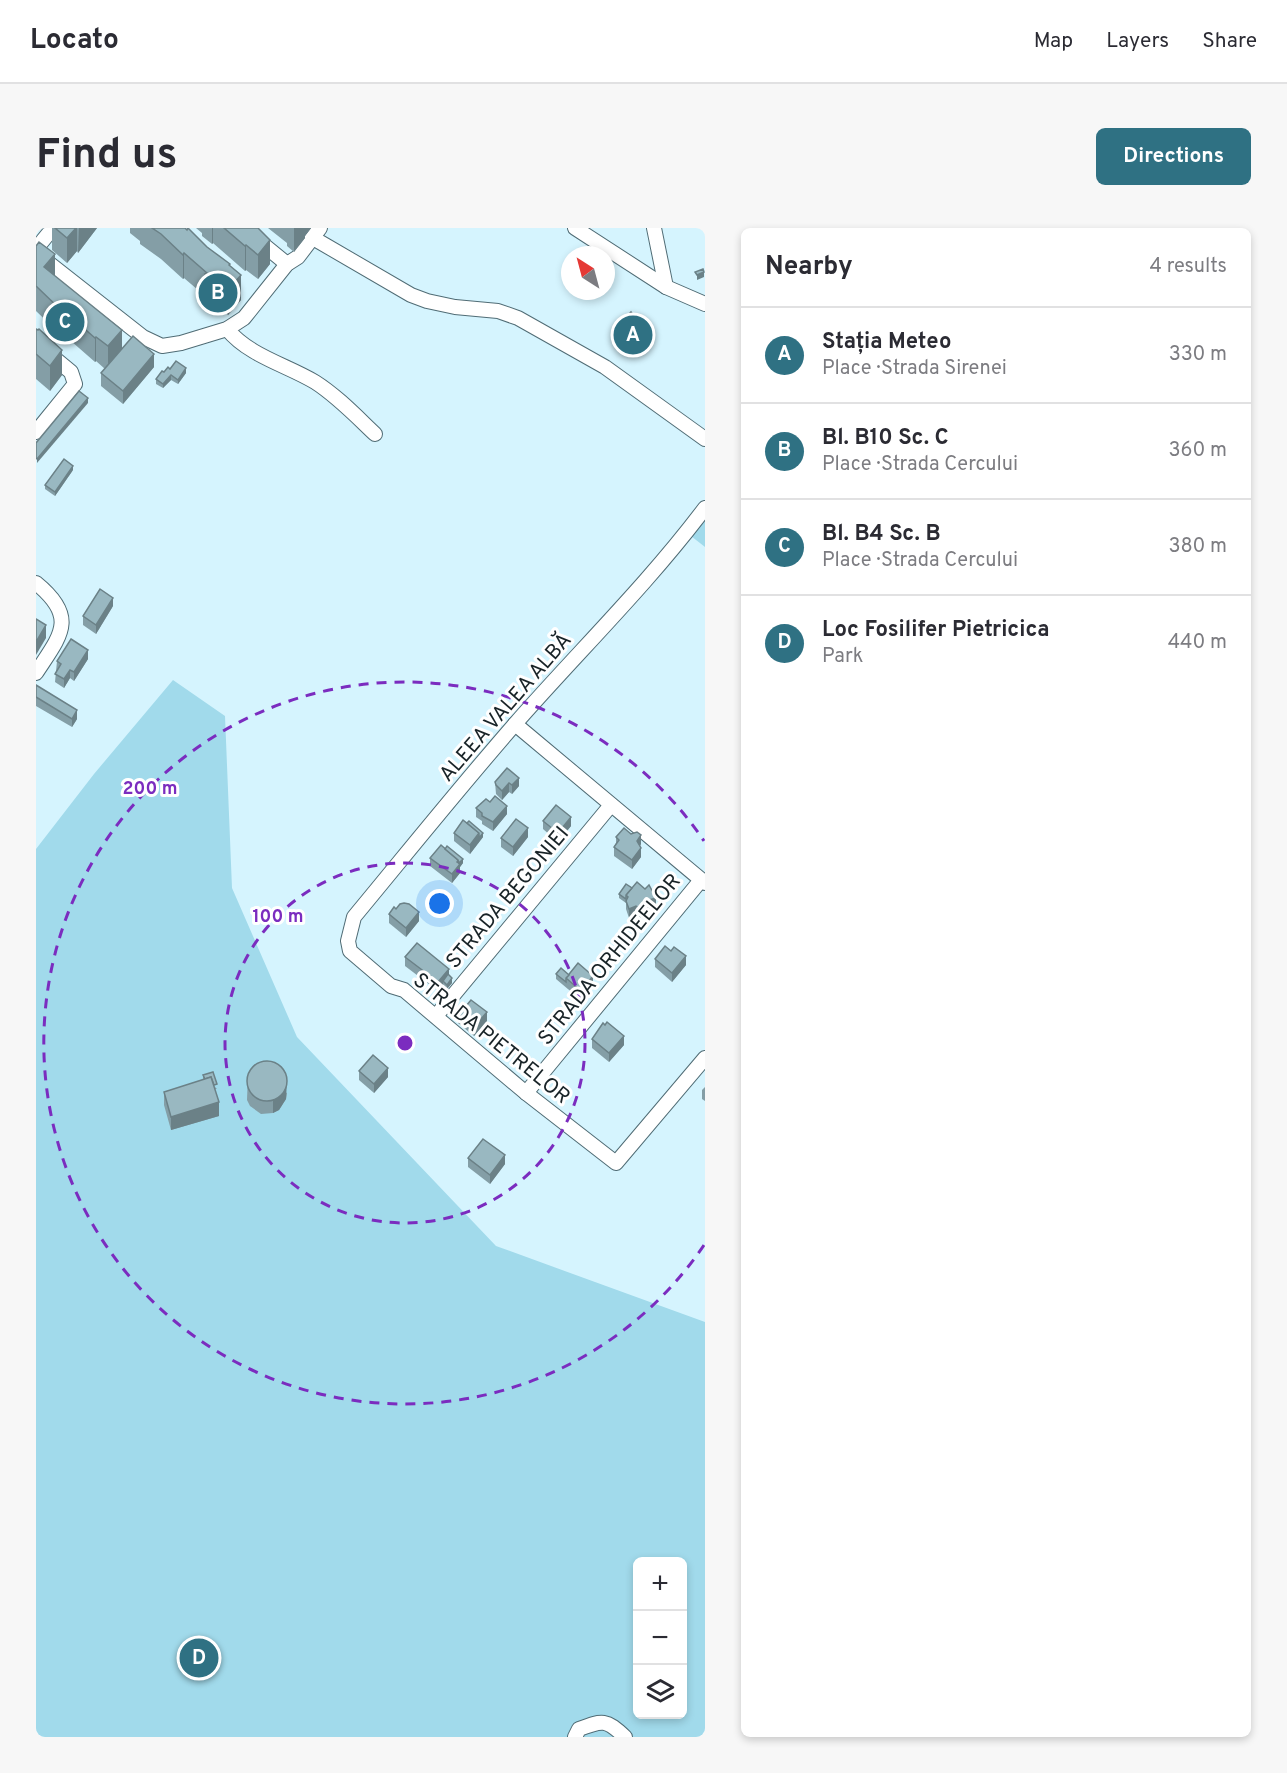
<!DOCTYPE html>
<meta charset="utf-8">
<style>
:root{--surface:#fff;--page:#f7f7f7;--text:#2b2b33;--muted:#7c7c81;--line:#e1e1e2;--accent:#2f7183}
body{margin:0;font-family:Overpass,sans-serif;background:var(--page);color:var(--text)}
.controls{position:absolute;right:18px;bottom:18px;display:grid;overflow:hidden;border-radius:9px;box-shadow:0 3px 9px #0003}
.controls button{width:54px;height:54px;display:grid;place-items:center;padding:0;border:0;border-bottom:2px solid var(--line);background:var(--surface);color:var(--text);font:30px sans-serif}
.compass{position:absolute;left:525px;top:18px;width:54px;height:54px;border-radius:50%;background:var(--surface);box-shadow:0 3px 9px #0003;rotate:324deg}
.you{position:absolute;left:404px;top:676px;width:21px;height:21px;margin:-15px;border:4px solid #fff;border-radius:50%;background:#1a73e8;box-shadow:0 0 0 9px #1a73e833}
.badge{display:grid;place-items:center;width:39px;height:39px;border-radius:50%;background:var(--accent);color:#fff;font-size:20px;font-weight:700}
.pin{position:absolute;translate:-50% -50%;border:3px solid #fff;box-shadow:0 2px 6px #0006}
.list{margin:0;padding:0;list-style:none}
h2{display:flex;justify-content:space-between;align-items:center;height:78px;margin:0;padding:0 24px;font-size:26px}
h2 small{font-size:20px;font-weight:400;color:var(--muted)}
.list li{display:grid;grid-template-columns:39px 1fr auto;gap:18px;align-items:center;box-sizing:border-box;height:96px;padding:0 24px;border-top:2px solid var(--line)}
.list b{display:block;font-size:22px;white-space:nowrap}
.list p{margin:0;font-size:20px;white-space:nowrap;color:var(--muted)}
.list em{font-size:20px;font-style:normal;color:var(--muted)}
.icon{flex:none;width:33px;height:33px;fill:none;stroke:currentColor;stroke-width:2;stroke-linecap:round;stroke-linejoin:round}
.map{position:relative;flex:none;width:669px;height:1509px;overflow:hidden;border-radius:9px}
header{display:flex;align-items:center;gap:36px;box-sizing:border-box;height:84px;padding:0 30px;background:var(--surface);border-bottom:2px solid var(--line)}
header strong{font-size:28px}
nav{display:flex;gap:33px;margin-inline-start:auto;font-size:21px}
.intro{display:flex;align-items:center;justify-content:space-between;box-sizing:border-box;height:144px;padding:0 36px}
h1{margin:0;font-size:42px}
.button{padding:15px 27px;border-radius:9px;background:var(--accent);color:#fff;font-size:21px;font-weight:700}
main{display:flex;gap:36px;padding:0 36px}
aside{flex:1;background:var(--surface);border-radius:9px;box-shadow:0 3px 9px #0003}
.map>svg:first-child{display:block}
</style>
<header>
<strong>Locato</strong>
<nav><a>Map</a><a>Layers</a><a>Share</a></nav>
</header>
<div class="intro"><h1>Find us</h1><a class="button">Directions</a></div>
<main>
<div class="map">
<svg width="669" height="1509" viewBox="0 0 669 1509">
<rect width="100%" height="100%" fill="#d5f4fe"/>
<g fill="#a1daeb" fill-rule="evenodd">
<polygon points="669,291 669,319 655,308"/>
<path d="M 137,452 L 189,488 L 196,660 L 261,809 L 460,1018 L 669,1094 L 669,1509 L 0,1509 L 0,621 L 58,546 ZM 602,1334 L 646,1334 L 646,1486 L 602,1486 Z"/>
</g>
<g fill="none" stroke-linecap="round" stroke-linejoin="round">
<defs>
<g id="minor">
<polyline points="207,0 251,36"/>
<polyline points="539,0 630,59 669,76"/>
<polyline points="618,0 630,59"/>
<polyline points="277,10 375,67 391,73 419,79 462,83 482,90 569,139 669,211"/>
<polyline points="0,21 17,0"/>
<polyline points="0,25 107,109 126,118 145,115 191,101 208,90 251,36 262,29 284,0"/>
<path d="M 191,101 C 213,128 251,137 279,154 C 301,168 320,188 339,206"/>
<polyline points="0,115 35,144 39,156 0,204"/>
<path d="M 669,280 C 611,357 542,424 479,496 C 424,559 371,625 318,689 L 312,713 L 314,723 L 355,758 L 368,762 L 490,865 L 580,935 L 669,830"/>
<path d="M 0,355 C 43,390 24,408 0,445"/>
<polyline points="479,496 669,655"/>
<polyline points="400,788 575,577"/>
<polyline points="490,865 665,652"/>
<path d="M 539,1509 L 543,1501 C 567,1492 570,1491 589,1509"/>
</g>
</defs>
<use href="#minor" stroke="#506c75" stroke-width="16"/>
<use href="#minor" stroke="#fff" stroke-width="14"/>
</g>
<g fill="#849ea6">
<polygon points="16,0 61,0 42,25 41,23 31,35 16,22"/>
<polygon points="94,0 149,0 194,38 205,72 192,87 180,77 178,79 169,71 169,68 148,50 147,51 125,31 104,16 104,13 94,5"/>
<polygon points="160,0 222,0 234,36 222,51 210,42 209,43 177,15 176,16 166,8 166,5"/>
<polygon points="232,0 275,0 269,7 269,10 258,24 251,18 251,15"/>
<polygon points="0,18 19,48 86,121 118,139 87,176 65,158 65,145 69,141 60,133 59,134 27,106 26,108 0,83"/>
<polygon points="584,96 609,109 594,121 584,105"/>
<polygon points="0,101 26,147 14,163 0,151"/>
<polygon points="134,141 150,145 142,156 135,152 127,160 120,156 120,151 128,144"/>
<polygon points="37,242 19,268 9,261 9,257"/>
<polygon points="77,378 60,406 47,397 47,388"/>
<polygon points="52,431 38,453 34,450 28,460 19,454 21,433"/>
<polygon points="0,457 41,491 36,499 0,478"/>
<polygon points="471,540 483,558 476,566 473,564 466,572 460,566 459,554"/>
<polygon points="440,580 471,586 457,603 446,596 446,593 440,589"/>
<polygon points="507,593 535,598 522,614 507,601"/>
<polygon points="418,605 447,609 434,626 418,613"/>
<polygon points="492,609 477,628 465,619 465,610"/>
<polygon points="580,609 605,616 604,618 605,629 596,641 578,628 578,619 580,615"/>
<polygon points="394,630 427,635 424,639 424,645 416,655 394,638"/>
<polygon points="590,656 620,679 610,682 604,690 600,687 593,690 590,681 590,675 583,670 583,666"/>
<polygon points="353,686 383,693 370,709 353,695"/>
<polygon points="595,710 595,719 591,721 587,718 587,713"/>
<polygon points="369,729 413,747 416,755 411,761 407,757 402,763 369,738"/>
<polygon points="619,731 650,737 636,754 619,739"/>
<polygon points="520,746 533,747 557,757 545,772 520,751"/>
<polygon points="424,780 451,793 438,808 422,795 422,786 424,784"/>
<polygon points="556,811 588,817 573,834 556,820"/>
<polygon points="323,843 352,849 338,865 323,852"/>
<polygon points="212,846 251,865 250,871 243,882 237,885 225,886 214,878 211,872"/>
<polygon points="167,847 181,861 179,861 183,888 135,902 128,877 128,864 167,852"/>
<polygon points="669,859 669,873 666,871 666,862"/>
<polygon points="432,930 469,936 454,956 432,939"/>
</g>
<g fill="#6b8187">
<polygon points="40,0 41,0 41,23 31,35 31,10"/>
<polygon points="43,0 61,0 42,25"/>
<polygon points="176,0 177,0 177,15 176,16"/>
<polygon points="258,0 275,0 269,7 269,10 258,24"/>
<polygon points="234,12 234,36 222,51 222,27"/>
<polygon points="210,17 210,42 209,43 209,18"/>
<polygon points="148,25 148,50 147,51 147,27"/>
<polygon points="19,26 19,51 8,39"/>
<polygon points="194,36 194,59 205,47 205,72 192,87 193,37"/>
<polygon points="668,44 668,49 661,52 661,47"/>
<polygon points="180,52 180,77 178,79 178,54"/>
<polygon points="27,82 27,106 26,108 26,83"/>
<polygon points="609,100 609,109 594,121 594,112"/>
<polygon points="86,102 86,126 72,143 72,118"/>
<polygon points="60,109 60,133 59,134 59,110"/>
<polygon points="26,122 26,147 14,163 14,138"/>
<polygon points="118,126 118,139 87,176 87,163"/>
<polygon points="150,140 150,145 142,156 142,152"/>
<polygon points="135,147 135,152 127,160 127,156"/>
<polygon points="52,170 52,175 1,235 1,231"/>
<polygon points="37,238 37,242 19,268 19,264"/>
<polygon points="77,370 77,378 60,406 60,397"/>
<polygon points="10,397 10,410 0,427 0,414"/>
<polygon points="52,422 52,431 38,453 38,444"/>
<polygon points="34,442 34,450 28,460 28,451"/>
<polygon points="41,482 41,491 36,499 36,491"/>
<polygon points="483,550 483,558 476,566 476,557"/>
<polygon points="473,555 473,564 466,572 466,563"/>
<polygon points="471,578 471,586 457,603 457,594"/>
<polygon points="535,589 535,598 522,614 522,605"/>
<polygon points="492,600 492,609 477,628 477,619"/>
<polygon points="443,605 447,605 447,609 434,626 434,617"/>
<polygon points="605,607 605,616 601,622 601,613"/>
<polygon points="605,620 605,629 596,641 596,632"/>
<polygon points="427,631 427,635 424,639 424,645 416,655 416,646 421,634 422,632"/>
<polygon points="620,670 620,679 610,682 604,690 604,681 610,673"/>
<polygon points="600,678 600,687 593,690 593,681"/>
<polygon points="383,684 383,693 370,709 370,700"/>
<polygon points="595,714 595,719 591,721 591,716"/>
<polygon points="650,728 650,737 636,754 636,745"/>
<polygon points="413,741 413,750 407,753 407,757 402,763 402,754"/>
<polygon points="557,748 557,757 545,772 545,763"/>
<polygon points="416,750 416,755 411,761 411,757"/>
<polygon points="451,784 451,793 438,808 438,799"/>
<polygon points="588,808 588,817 573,834 573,825"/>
<polygon points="352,840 352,849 338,865 338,856"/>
<polygon points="251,852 250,871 243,882 237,885 237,872"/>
<polygon points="183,874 183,888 135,902 135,889"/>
<polygon points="469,927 469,936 454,956 454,947"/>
</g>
<g fill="#99b8c1" stroke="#6b8187" stroke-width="1.5">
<polygon points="19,0 40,0 31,10"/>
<polygon points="116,0 149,0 151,2 152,0 171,19 194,36 193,37 205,47 192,62 180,52 178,54 169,46 171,45 148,25 147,27 125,6"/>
<polygon points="188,0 222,0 234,12 222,27 210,17 209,18"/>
<polygon points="3,14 19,26 8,39 86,102 72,118 60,109 59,110 27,82 26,83 0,58 0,18"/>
<polygon points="667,41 668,44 661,47 659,44"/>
<polygon points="595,84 603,95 605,93 609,100 594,112 584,96"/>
<polygon points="0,101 2,102 3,101 26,122 14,138 0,126"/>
<polygon points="97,108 118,126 87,163 65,145"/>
<polygon points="140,133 150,140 142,152 135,147 127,156 120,151 126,143 128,144 132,139 134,141"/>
<polygon points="43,163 52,170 1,231 0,230 0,215"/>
<polygon points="28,231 37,238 19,264 9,257"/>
<polygon points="64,361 77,370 60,397 47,388"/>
<polygon points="0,391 10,397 0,414"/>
<polygon points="35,411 52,422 38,444 34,442 28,451 19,446 25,436 21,433"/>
<polygon points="0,457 41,482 36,491 0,469"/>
<polygon points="471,540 483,550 476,557 473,555 466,563 460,557 459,554"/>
<polygon points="459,568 471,578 457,594 446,588 446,585 440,580 450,571 454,574"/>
<polygon points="520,577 535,589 522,605 507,593"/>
<polygon points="480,591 492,600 477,619 465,610"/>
<polygon points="427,592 443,605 434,617 418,605"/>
<polygon points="433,593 447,605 443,610 443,605 431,595"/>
<polygon points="588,600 595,606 601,604 605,607 601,613 605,620 596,632 578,619 583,612 580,609"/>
<polygon points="405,617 422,632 421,634 424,636 416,646 394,630"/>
<polygon points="411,618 427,631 423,635 422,632 409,621"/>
<polygon points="601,654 609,661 613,657 620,670 610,673 604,681 600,678 593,681 590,673 592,669 590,667"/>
<polygon points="590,656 596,660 590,667 590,671 583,666"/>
<polygon points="368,675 373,676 383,684 370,700 353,686 358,679 360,681 364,676"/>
<polygon points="592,707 595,710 595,714 591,716 587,713 588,709"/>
<polygon points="381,715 413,741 402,754 369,729"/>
<polygon points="629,718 635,723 638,719 650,728 636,745 619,731"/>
<polygon points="542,735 557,748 545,763 530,750"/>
<polygon points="525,740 533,747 530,750 530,754 520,746"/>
<polygon points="412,746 416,750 411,757 407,753"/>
<polygon points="435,772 451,784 438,799 422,786 426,782 424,780 428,775 430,778"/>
<polygon points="571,794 588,808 573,825 556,811 567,795 569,797"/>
<polygon points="337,827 352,840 338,856 323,843"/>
<circle cx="231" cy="853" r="20"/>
<polygon points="177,844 181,856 178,857 175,849 169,851 167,847"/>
<polygon points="175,849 183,874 135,889 128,864"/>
<polygon points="447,911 469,927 454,947 432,930"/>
</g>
<g fill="none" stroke="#7b2cbf" stroke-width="3" stroke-dasharray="10 8">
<circle cx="369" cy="815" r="180"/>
<path d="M668 1017A361 361 0 1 1 668 613"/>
</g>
<g text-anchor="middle" stroke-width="6" stroke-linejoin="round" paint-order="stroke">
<g font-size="21" fill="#182327" stroke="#fff">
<text transform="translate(469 479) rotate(-49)" y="7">ALEEA VALEA ALBĂ</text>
<text transform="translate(471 669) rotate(-50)" y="7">STRADA BEGONIEI</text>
<text transform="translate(573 731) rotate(-51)" y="7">STRADA ORHIDEELOR</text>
<text transform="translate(456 810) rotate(39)" y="7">STRADA PIETRELOR</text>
</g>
</g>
<circle cx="369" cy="815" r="9" fill="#7b2cbf" stroke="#fff" stroke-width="3"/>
<g font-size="18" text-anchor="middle" font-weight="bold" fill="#7b2cbf" stroke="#fff" stroke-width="6" stroke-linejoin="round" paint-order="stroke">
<text x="114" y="566">200 m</text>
<text x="242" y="694">100 m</text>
</g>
</svg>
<div class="controls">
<button>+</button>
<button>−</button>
<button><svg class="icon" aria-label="layers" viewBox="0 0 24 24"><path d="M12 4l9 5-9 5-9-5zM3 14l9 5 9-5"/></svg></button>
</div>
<svg class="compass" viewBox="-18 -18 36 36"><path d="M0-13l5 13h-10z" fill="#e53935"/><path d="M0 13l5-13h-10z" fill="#7c7c81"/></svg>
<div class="you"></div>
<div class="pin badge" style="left:597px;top:107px">A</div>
<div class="pin badge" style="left:182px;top:65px">B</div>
<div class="pin badge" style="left:29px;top:94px">C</div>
<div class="pin badge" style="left:163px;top:1430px">D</div>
</div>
<aside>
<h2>Nearby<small>4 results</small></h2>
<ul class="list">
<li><span class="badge">A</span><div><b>Stația Meteo</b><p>Place · Strada Sirenei</p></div><em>330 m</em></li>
<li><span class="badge">B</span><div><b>Bl. B10 Sc. C</b><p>Place · Strada Cercului</p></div><em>360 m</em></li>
<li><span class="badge">C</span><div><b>Bl. B4 Sc. B</b><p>Place · Strada Cercului</p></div><em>380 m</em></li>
<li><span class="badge">D</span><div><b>Loc Fosilifer Pietricica</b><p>Park</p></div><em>440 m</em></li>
</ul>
</aside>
</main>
